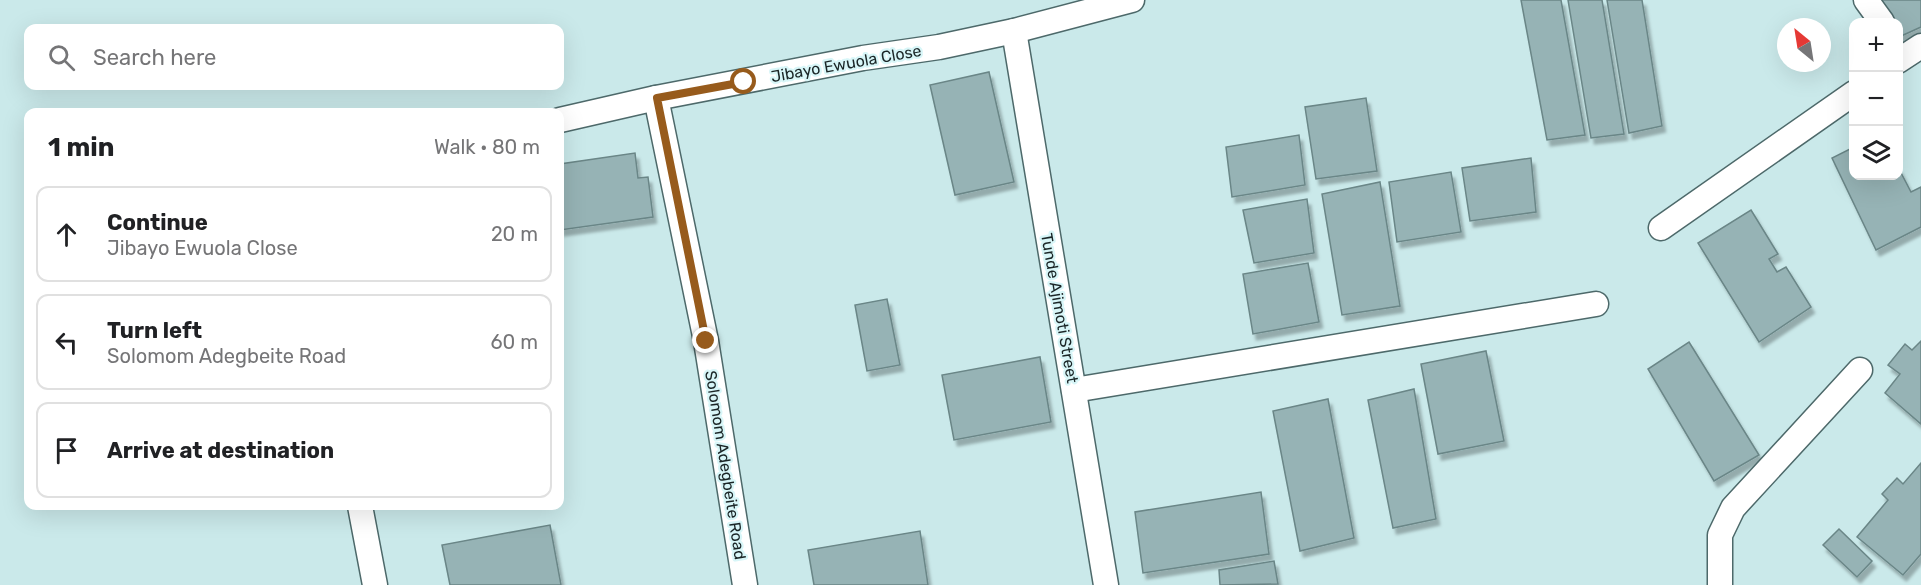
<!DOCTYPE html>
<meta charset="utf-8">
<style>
:root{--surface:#fff;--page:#f6f6f6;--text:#202124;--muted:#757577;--line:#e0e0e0}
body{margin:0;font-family:Rubik,sans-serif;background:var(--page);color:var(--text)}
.controls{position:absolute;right:18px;top:18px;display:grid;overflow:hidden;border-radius:12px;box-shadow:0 6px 24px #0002}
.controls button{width:54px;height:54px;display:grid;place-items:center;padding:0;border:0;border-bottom:2px solid var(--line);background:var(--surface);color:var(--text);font:30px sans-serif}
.compass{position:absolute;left:1777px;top:18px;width:54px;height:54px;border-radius:50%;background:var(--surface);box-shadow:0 6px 24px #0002;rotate:330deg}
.stop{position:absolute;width:18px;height:18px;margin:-14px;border:4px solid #975b1c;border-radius:50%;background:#fff}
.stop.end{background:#975b1c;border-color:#fff;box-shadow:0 2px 6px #0008}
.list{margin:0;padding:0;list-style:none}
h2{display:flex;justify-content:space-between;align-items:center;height:78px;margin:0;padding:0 24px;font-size:26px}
h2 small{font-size:20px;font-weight:400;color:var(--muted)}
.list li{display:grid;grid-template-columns:39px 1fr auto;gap:18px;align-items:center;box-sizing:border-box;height:96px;margin:0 12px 12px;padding:0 12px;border:2px solid var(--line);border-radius:12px}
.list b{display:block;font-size:22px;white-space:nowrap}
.list p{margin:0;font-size:20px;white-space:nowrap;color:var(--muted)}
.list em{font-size:20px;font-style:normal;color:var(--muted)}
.icon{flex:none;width:33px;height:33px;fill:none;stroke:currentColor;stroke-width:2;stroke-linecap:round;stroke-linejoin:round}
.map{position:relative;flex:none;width:1921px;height:585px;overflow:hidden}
.search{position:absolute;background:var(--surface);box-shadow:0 6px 24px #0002;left:24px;top:24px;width:540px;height:66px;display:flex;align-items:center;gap:15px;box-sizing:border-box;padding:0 21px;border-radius:12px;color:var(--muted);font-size:22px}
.panel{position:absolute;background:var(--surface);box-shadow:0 6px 24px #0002;left:24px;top:108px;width:540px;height:402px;border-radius:12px}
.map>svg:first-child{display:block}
</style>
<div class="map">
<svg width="1921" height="585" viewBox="0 0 1921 585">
<defs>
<filter id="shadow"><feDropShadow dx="3.5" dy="6" stdDeviation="1.5" flood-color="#0004"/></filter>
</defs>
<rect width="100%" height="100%" fill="#cae9ea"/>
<g fill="#96b3b5" stroke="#6a8687" stroke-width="1.5" filter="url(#shadow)">
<polygon points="1521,0 1561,0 1585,135 1547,140"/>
<polygon points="1568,0 1602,0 1624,134 1591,138"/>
<polygon points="1607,0 1642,0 1662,126 1629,133"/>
<polygon points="1879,0 1921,0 1921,27 1899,37 1898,22 1891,22"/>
<polygon points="989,72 1014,182 955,195 930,85"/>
<polygon points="1366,98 1377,171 1316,179 1305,107"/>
<polygon points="1299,135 1305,185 1232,197 1226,147"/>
<polygon points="1854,147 1854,176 1898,176 1898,167 1911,192 1921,187 1921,227 1876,250 1832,158"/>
<polygon points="635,153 638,178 648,177 653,217 560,230 560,164"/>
<polygon points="1531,158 1536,212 1470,221 1462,168"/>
<polygon points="1451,172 1461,232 1397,242 1389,182"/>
<polygon points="1380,182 1400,306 1342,315 1322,194"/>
<polygon points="1307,199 1314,253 1254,263 1243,210"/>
<polygon points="1751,210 1778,254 1769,259 1777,272 1786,267 1811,307 1759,342 1698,243"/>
<polygon points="1308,263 1319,322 1253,334 1243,274"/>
<polygon points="887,299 900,365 867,371 855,305"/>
<polygon points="1921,341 1921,424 1885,393 1900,374 1888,365 1905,344 1912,350"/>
<polygon points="1689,342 1759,455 1714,481 1648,369"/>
<polygon points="1486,351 1504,441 1438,454 1421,364"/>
<polygon points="1040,357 1051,422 954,440 942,375"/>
<polygon points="1414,389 1436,519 1393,528 1368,400"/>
<polygon points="1328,399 1354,538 1300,551 1273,411"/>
<polygon points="1921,463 1921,554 1903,575 1857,537 1888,500 1882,494 1897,478 1903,484"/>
<polygon points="1261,492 1269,554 1143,573 1135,512"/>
<polygon points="550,525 561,585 450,585 442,545"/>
<polygon points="1839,529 1872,561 1857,577 1823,545"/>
<polygon points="920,531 928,585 814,585 808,550"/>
<polygon points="1274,561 1278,584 1220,585 1219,570"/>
</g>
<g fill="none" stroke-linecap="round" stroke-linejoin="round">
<defs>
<g id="minor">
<polyline points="1866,0 1882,22"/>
<polyline points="1014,31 1106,585"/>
<polyline points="1898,61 1921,46"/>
<polyline points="656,98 706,341 745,585"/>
<polyline points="560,120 656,98 863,58 939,47 1014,31 1132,0"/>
<polyline points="1661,228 1854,93"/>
<polyline points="1074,390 1596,304"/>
<polyline points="360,506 375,585"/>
<polyline points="1720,585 1720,535 1733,508 1860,370"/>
</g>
</defs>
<use href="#minor" stroke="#4d696a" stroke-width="27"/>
<use href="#minor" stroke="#fff" stroke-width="24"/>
</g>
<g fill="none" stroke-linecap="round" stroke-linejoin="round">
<polyline stroke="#975b1c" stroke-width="8" points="706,341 657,98 744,82"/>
</g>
<g text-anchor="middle" stroke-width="4.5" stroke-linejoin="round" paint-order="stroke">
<g font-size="16" fill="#1a2526" stroke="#d8f6f8">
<text transform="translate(846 63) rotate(-10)" y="6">Jibayo Ewuola Close</text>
<text transform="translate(1060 308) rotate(80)" y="6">Tunde Ajimoti Street</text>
<text transform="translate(726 465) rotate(81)" y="6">Solomom Adegbeite Road</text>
</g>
</g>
</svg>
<div class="controls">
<button>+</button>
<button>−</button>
<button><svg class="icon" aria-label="layers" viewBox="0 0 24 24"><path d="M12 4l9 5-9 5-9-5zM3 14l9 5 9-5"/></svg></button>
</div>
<svg class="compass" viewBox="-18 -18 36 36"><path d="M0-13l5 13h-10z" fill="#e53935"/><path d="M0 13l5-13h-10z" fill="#757577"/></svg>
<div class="stop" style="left:744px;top:82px"></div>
<div class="stop end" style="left:706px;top:341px"></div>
<div class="search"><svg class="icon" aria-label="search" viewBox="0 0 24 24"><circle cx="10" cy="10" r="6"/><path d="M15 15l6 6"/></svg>Search here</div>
<section class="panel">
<h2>1 min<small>Walk · 80 m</small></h2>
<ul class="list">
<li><svg class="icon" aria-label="ahead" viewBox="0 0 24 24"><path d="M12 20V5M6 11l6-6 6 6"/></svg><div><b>Continue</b><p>Jibayo Ewuola Close</p></div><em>20 m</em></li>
<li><svg class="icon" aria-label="left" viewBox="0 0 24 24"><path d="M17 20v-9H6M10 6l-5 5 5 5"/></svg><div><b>Turn left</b><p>Solomom Adegbeite Road</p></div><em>60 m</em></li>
<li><svg class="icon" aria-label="arrive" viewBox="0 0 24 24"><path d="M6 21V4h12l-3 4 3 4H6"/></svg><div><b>Arrive at destination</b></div></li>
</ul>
</section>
</div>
